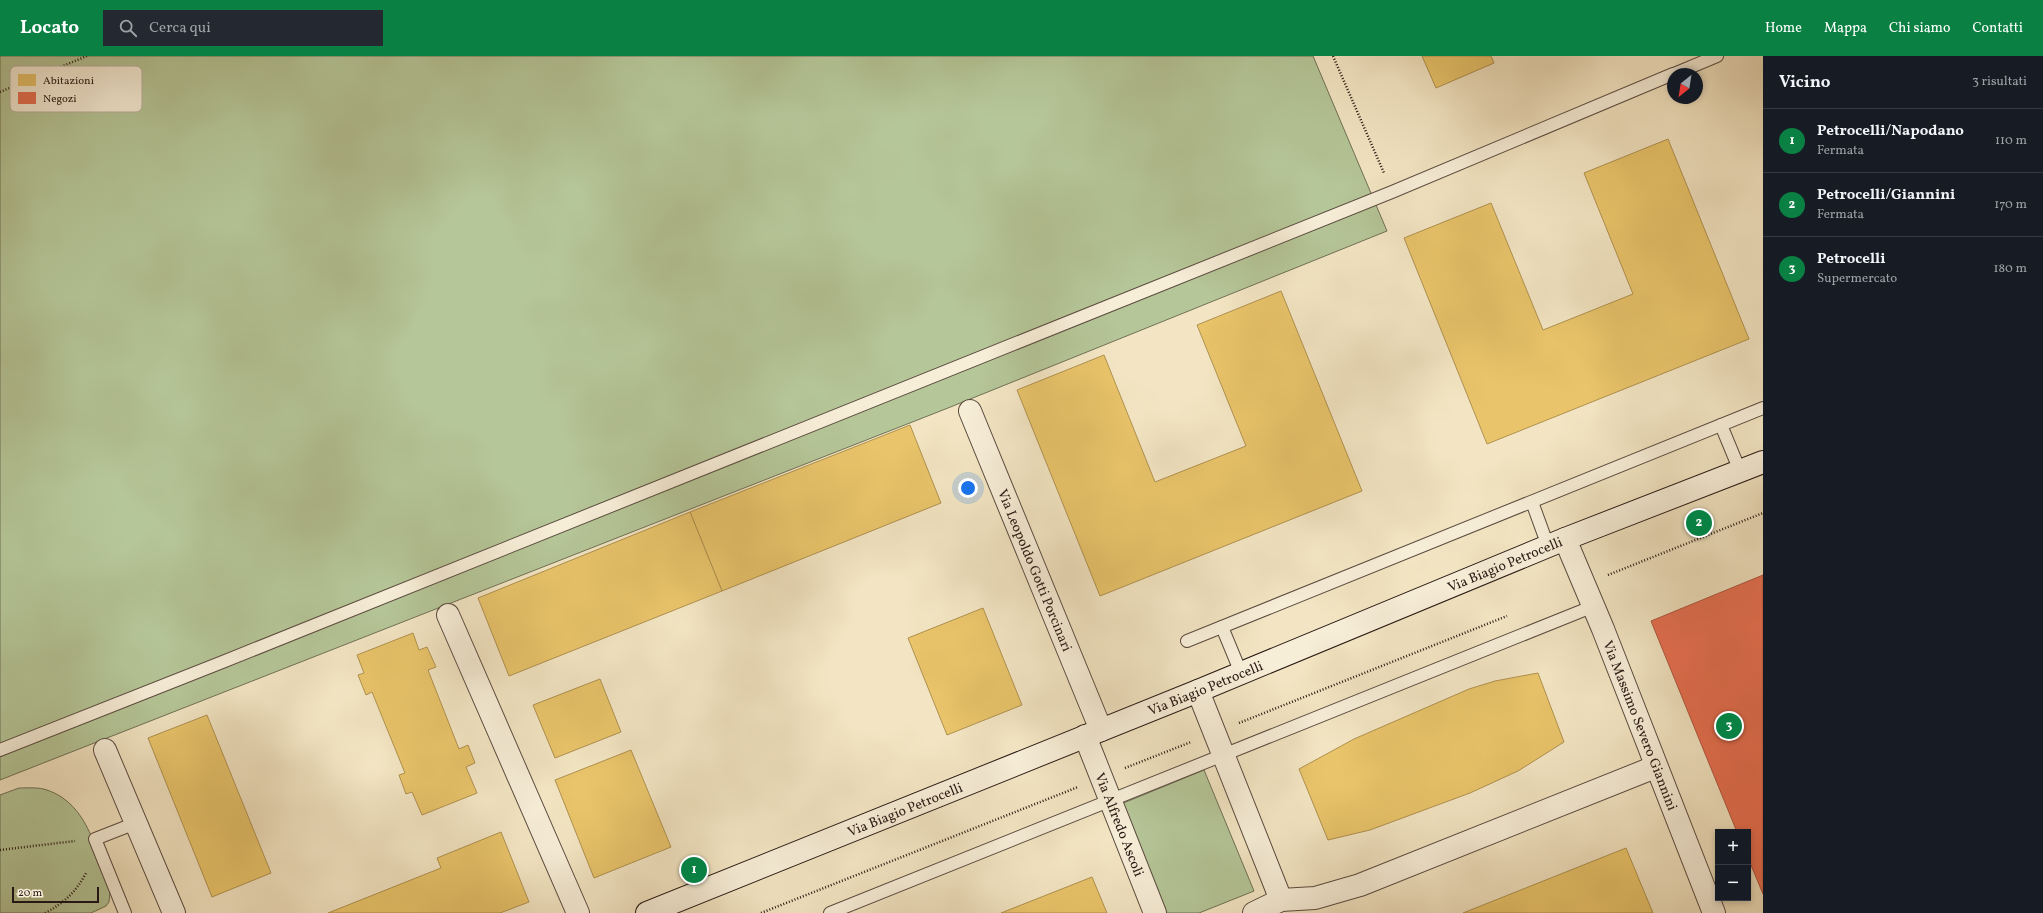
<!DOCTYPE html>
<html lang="it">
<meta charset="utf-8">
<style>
:root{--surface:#171b24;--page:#242831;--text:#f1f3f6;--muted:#9ea1a6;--line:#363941;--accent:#0b8043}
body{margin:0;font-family:Vollkorn,serif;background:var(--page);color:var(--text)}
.controls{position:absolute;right:12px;bottom:12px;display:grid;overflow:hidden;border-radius:0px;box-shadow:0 2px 6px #0003}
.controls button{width:36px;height:36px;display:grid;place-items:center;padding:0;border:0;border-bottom:1px solid var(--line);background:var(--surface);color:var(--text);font:20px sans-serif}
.compass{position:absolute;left:1667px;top:12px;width:36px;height:36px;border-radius:50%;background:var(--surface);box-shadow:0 2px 6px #0003;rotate:210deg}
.scale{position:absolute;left:12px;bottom:10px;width:87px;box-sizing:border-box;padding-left:4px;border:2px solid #291914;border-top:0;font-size:11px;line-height:14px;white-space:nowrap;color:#291914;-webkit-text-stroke:3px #f7eed8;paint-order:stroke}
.you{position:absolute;left:968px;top:432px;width:14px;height:14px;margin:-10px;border:3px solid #fff;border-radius:50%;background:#1a73e8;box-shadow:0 0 0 6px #1a73e833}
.badge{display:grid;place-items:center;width:26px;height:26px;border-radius:50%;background:var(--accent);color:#fff;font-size:13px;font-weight:700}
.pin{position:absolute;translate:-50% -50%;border:2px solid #fff;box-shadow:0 1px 4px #0006}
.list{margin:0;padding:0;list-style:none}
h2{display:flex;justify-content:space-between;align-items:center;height:52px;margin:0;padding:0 16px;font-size:17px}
h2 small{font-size:13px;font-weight:400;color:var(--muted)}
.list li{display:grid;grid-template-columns:26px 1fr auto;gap:12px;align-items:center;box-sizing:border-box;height:64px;padding:0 16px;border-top:1px solid var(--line)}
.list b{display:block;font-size:15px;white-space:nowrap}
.list p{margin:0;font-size:13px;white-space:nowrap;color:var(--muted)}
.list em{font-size:13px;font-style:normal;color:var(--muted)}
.icon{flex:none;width:22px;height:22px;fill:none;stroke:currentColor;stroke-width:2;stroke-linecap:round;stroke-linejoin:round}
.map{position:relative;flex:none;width:1763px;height:857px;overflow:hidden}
header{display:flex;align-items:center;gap:24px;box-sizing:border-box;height:56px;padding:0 20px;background:var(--accent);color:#fff}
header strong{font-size:19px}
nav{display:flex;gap:22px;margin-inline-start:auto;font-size:14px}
.search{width:280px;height:36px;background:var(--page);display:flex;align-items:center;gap:10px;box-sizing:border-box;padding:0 14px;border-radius:0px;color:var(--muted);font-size:15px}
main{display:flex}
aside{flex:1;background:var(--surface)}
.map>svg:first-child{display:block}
</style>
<header>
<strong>Locato</strong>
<div class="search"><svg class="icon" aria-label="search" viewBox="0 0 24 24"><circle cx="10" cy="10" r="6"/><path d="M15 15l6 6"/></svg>Cerca qui</div>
<nav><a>Home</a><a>Mappa</a><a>Chi siamo</a><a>Contatti</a></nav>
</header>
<main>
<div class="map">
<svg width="1763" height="857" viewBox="0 0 1763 857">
<rect width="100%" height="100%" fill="#f3e5c3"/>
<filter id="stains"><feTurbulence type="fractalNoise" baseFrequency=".005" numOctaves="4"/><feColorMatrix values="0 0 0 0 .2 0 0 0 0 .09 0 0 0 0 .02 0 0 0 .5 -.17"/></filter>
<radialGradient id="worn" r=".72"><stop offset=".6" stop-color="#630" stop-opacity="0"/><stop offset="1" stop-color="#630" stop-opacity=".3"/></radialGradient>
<g fill="#b5c698" stroke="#6f7056">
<polygon points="0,0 1313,0 1387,175 948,352 0,724"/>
<polygon points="1204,714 1254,835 1199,857 1166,857 1121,748"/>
<path d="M 19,732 C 27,732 39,731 47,734 C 89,748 97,798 110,835 L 109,846 L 106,850 L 91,857 L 0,857 L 0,739 Z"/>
</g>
<g fill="#e9c46a" stroke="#af9150">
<polygon points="1422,0 1491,0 1494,7 1436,32"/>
<polygon points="1668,83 1749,283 1487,388 1404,182 1491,147 1543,274 1633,238 1584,117"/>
<polygon points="1281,235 1362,435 1100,540 1017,334 1104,299 1155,426 1246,390 1197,269"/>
<polygon points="910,369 941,447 722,535 690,456"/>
<polygon points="690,456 722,535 509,620 478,542"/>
<polygon points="983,552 1022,649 947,679 908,582"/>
<polygon points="413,577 419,594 427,591 436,611 428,614 459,693 468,689 475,707 466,711 477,737 422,759 412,736 406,738 399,719 405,717 372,636 366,639 358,619 364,617 357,599"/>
<polygon points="1538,617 1564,686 1518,715 1470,737 1370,774 1328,784 1299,713 1354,683 1469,633 1495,625"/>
<polygon points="600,623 621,676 555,702 533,649"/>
<polygon points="207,659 271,817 212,841 148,682"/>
<polygon points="631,694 671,791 594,822 555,724"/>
<polygon points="501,776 529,846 500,857 328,857 441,812 437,802"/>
<polygon points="1626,792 1653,857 1463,857"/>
<polygon points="1092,821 1107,857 1001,857"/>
</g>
<polygon fill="#e76f51" stroke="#ae553f" points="1763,519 1763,838 1748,802 1748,776 1737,776 1651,565"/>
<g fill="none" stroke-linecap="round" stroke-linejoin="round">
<defs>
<g id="lane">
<polyline points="1674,18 1717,0"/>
<polyline points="1721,369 1740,415"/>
<polyline points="1532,446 1548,490"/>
<polyline points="1222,571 1241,617"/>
<polyline points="1187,585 1763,352"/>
<polyline points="0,694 225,605 1392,136 1673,18"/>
<polyline points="125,857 95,783 136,767"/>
<polyline points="830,857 1594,550"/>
</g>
<g id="street">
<path id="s1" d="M 970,355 L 1101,674"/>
<path id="s2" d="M 1565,483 L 1603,573 L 1714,857"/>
<polyline points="448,559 578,857"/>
<polyline points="1198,635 1281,844 1254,857"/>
<path id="s3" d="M 1085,680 L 1155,857"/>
<polyline points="105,694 174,857"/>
<polyline points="1281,844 1315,842 1360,829 1655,711"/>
</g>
<g id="secondary">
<path id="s4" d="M 647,857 L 1198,635 L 1565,483 L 1763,406"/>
</g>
</defs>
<use href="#lane" stroke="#5c4c40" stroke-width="14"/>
<use href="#street" stroke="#5c4c40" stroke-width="24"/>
<use href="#secondary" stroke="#291914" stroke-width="24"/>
<g stroke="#291914" stroke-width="2.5" stroke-dasharray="1 2" stroke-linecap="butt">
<polyline points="1333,0 1384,117"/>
<polyline points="0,36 87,0"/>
<polyline points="1608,519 1763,457"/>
<polyline points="1239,667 1507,560"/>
<polyline points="1125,712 1191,686"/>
<polyline points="0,794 75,785"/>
<path d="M 45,857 C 64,847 76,836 86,817"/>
<polyline points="761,857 1078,731"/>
</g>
<use href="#lane" stroke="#f7eed8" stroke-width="12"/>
<use href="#street" stroke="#f7eed8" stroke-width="22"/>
<use href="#secondary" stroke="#f7eed8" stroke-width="22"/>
</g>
<g text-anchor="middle" stroke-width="4" stroke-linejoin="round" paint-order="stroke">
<g font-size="14" fill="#291914" stroke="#f7eed8">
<text dy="5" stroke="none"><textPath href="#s4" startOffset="926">Via Biagio Petrocelli</textPath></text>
<text dy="5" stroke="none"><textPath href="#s1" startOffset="172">Via Leopoldo Gotti Porcinari</textPath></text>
<text dy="5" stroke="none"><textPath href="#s4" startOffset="602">Via Biagio Petrocelli</textPath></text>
<text dy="5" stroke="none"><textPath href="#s2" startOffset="201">Via Massimo Severo Giannini</textPath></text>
<text dy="5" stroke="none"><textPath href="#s4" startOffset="278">Via Biagio Petrocelli</textPath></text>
<text dy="5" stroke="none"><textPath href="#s3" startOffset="95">Via Alfredo Ascoli</textPath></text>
</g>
</g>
<rect x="10" y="10" width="132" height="46" rx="6" fill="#f7eed8" stroke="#b9ae9d" stroke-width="1"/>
<rect x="18" y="18" width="18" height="12" fill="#e9c46a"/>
<rect x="18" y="36" width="18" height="12" fill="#e76f51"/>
<g font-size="11" fill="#291914">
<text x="43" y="28">Abitazioni</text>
<text x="43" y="46">Negozi</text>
</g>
<rect width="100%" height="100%" filter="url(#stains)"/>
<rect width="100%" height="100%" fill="url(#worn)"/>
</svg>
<div class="controls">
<button>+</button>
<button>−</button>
</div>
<svg class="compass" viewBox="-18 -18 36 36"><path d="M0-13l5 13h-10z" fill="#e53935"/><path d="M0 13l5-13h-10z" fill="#9ea1a6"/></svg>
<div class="scale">20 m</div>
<div class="you"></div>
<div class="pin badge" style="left:694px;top:814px">1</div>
<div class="pin badge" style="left:1699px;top:467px">2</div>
<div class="pin badge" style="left:1729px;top:670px">3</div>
</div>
<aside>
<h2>Vicino<small>3 risultati</small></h2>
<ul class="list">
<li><span class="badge">1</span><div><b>Petrocelli/Napodano</b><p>Fermata</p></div><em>110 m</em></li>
<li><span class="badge">2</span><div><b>Petrocelli/Giannini</b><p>Fermata</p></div><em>170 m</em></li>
<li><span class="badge">3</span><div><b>Petrocelli</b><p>Supermercato</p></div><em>180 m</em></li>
</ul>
</aside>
</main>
